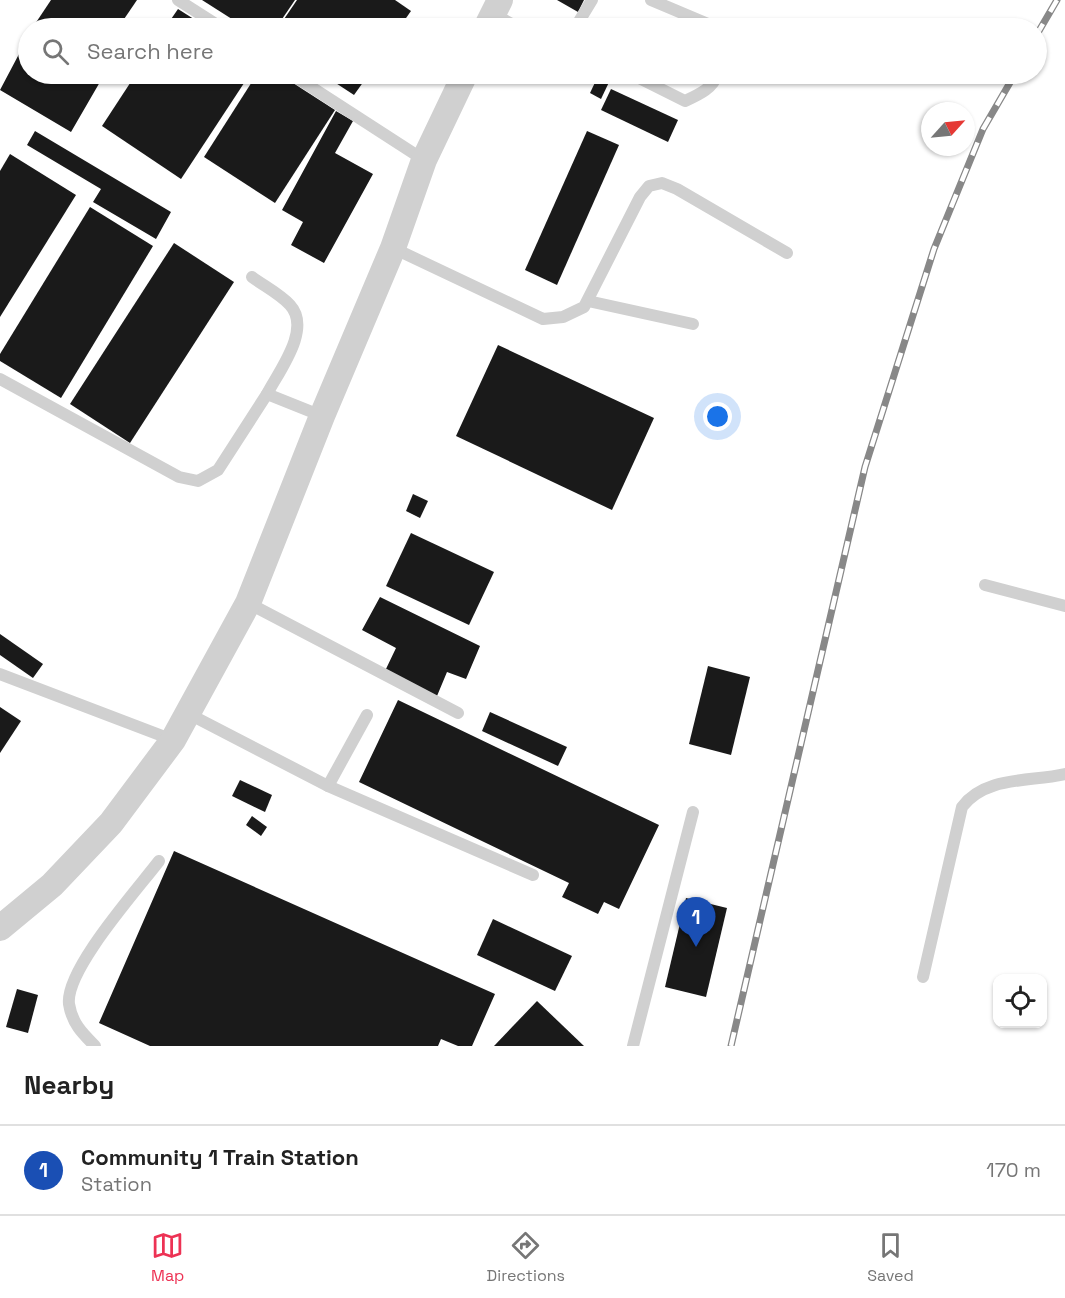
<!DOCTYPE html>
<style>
:root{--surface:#fff;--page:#f6f6f6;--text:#222;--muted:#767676;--line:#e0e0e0;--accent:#ed3254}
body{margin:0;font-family:"Space Grotesk",sans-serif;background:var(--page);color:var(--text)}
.controls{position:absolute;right:18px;bottom:18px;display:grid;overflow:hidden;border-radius:12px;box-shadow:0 2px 4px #0004}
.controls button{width:54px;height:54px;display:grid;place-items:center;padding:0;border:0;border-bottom:2px solid var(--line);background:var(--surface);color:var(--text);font:30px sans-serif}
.compass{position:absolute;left:921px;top:102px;width:54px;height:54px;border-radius:50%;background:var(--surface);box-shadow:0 2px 4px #0004;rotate:63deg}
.you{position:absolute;left:718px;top:417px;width:21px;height:21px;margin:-15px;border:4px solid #fff;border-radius:50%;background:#1a73e8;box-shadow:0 0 0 9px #1a73e833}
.badge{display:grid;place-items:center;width:39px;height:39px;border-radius:50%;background:var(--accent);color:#fff;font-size:20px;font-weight:700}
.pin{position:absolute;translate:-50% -50px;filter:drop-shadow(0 2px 3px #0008)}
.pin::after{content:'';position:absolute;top:32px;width:21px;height:18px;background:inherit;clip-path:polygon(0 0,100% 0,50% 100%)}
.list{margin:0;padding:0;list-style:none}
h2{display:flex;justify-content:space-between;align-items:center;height:78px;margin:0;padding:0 24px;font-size:26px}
h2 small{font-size:20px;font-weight:400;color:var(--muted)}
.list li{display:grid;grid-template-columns:39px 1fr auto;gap:18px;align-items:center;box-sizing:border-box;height:90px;padding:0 24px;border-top:2px solid var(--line)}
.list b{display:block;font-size:22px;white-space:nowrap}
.list p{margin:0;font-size:20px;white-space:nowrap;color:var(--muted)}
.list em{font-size:20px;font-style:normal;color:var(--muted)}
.icon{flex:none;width:33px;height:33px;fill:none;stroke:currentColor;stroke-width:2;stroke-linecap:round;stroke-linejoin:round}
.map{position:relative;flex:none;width:1065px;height:1046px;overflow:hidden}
.search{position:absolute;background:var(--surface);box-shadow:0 2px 4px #0004;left:18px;right:18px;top:18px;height:66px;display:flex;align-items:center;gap:15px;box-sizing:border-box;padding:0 21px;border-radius:33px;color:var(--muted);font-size:22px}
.sheet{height:168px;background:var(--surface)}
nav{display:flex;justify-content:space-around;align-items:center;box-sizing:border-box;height:84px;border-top:2px solid var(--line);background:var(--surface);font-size:16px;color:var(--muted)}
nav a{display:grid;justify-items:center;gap:3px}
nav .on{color:var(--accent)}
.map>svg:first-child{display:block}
</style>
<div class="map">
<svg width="1065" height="1046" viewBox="0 0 1065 1046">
<rect width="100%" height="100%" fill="#fff"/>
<g fill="#1a1a1a">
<polygon points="51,0 137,0 118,28 42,28 35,24"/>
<polygon points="202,0 295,0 276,28 246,28"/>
<polygon points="297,0 395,0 411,11 399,28 278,28"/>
<polygon points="557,0 584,0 578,12"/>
<polygon points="178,9 208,28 165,28"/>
<polygon points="28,37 28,74 104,75 71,132 0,90"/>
<polygon points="136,74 250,74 181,179 102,126"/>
<polygon points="257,74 279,74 335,110 275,203 204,157"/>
<polygon points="322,74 369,74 354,95"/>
<polygon points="518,74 550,74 546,84"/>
<polygon points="599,74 611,78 601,99 590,93"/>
<polygon points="611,89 678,120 668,142 601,110"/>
<polygon points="336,111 353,121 335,153 373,174 324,263 291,245 303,222 282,210"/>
<polygon points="35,131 171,212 156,239 93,202 101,189 27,145"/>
<polygon points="587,131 619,145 557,285 525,270"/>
<polygon points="10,154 76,195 0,317 0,171"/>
<polygon points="90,207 153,246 61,398 0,361 0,354"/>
<polygon points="174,243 234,282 130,443 70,404"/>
<polygon points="498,345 654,418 612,510 456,436"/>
<polygon points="413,494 428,501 420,518 406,511"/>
<polygon points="411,533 494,572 469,625 386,586"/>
<polygon points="380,597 480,646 466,679 447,672 437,696 385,671 396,648 362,630"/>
<polygon points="0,634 43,664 33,678 0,655"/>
<polygon points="708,666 750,677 731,755 689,744"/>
<polygon points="398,700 659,825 619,909 604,902 598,914 562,897 569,883 359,782"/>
<polygon points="0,707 21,721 0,753"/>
<polygon points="490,712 567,747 558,766 482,731"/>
<polygon points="240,780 272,795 265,812 232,796"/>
<polygon points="252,816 267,827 261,836 246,825"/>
<polygon points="174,851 495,994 472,1046 458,1046 441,1039 438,1046 150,1046 99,1023"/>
<polygon points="686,898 727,908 706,997 665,987"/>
<polygon points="493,919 572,956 555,991 477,955"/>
<polygon points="17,989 38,995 28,1033 6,1027"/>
<polygon points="537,1001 584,1046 494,1046"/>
</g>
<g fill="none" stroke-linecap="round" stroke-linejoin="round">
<g stroke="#d0d0d0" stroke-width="12">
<polyline points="178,0 222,28"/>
<polyline points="651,0 708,24 712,28"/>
<polyline points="493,14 519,28"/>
<polyline points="575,28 592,0"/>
<polyline points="291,74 424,160"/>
<path d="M 631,74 L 685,101 C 698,95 714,88 717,74"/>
<polyline points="393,248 543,319 563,317 584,307 640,197 649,186 662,183 677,189 787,253"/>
<path d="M 252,277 C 264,286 280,294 290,305 C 312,329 279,371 267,394"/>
<polyline points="588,301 693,324"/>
<polyline points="0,379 179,477 198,481 218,470 267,394 322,416"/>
<polyline points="985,585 1065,606"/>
<polyline points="248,603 458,713"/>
<polyline points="0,674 173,740"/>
<polyline points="187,713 328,786 533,875"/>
<polyline points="328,786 367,715"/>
<path d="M 923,977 L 962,807 C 985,776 1030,782 1065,774"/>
<path d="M 95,1046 C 82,1033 72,1023 69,1004 C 65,970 137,890 159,861"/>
<polyline points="633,1046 693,812"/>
</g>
<g stroke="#d0d0d0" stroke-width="26">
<polyline points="486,28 500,0"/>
<polyline points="0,928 52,885 111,823 173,740 248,603 322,416 393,248 424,160 465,74"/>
</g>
<defs>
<g id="rail">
<polyline points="1036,36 1057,0"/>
<polyline points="731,1046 865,467 934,249 983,129 1015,74"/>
</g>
</defs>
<use href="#rail" stroke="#888" stroke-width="7"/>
<use href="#rail" stroke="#fff" stroke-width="4.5" stroke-dasharray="14" stroke-linecap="butt"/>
</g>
</svg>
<div class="controls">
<button><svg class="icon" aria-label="locate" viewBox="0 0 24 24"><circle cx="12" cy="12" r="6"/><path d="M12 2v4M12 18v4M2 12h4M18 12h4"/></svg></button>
</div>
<svg class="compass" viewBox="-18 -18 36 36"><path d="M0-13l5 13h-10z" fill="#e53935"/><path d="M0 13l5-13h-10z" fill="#767676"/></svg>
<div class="you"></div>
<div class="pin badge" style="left:696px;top:947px;background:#1a4fb4">1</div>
<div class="search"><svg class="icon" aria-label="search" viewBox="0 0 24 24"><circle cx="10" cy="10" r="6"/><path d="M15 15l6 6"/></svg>Search here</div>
</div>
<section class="sheet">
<h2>Nearby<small></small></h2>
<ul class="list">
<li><span class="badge" style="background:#1a4fb4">1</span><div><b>Community 1 Train Station</b><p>Station</p></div><em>170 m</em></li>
</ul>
</section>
<nav>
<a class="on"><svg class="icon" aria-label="map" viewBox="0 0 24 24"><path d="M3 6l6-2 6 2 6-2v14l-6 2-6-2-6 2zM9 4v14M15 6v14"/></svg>Map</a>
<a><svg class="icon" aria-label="directions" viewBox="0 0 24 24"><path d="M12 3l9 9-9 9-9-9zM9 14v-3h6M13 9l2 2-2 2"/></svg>Directions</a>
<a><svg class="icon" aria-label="saved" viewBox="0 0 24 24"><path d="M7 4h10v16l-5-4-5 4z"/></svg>Saved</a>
</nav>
